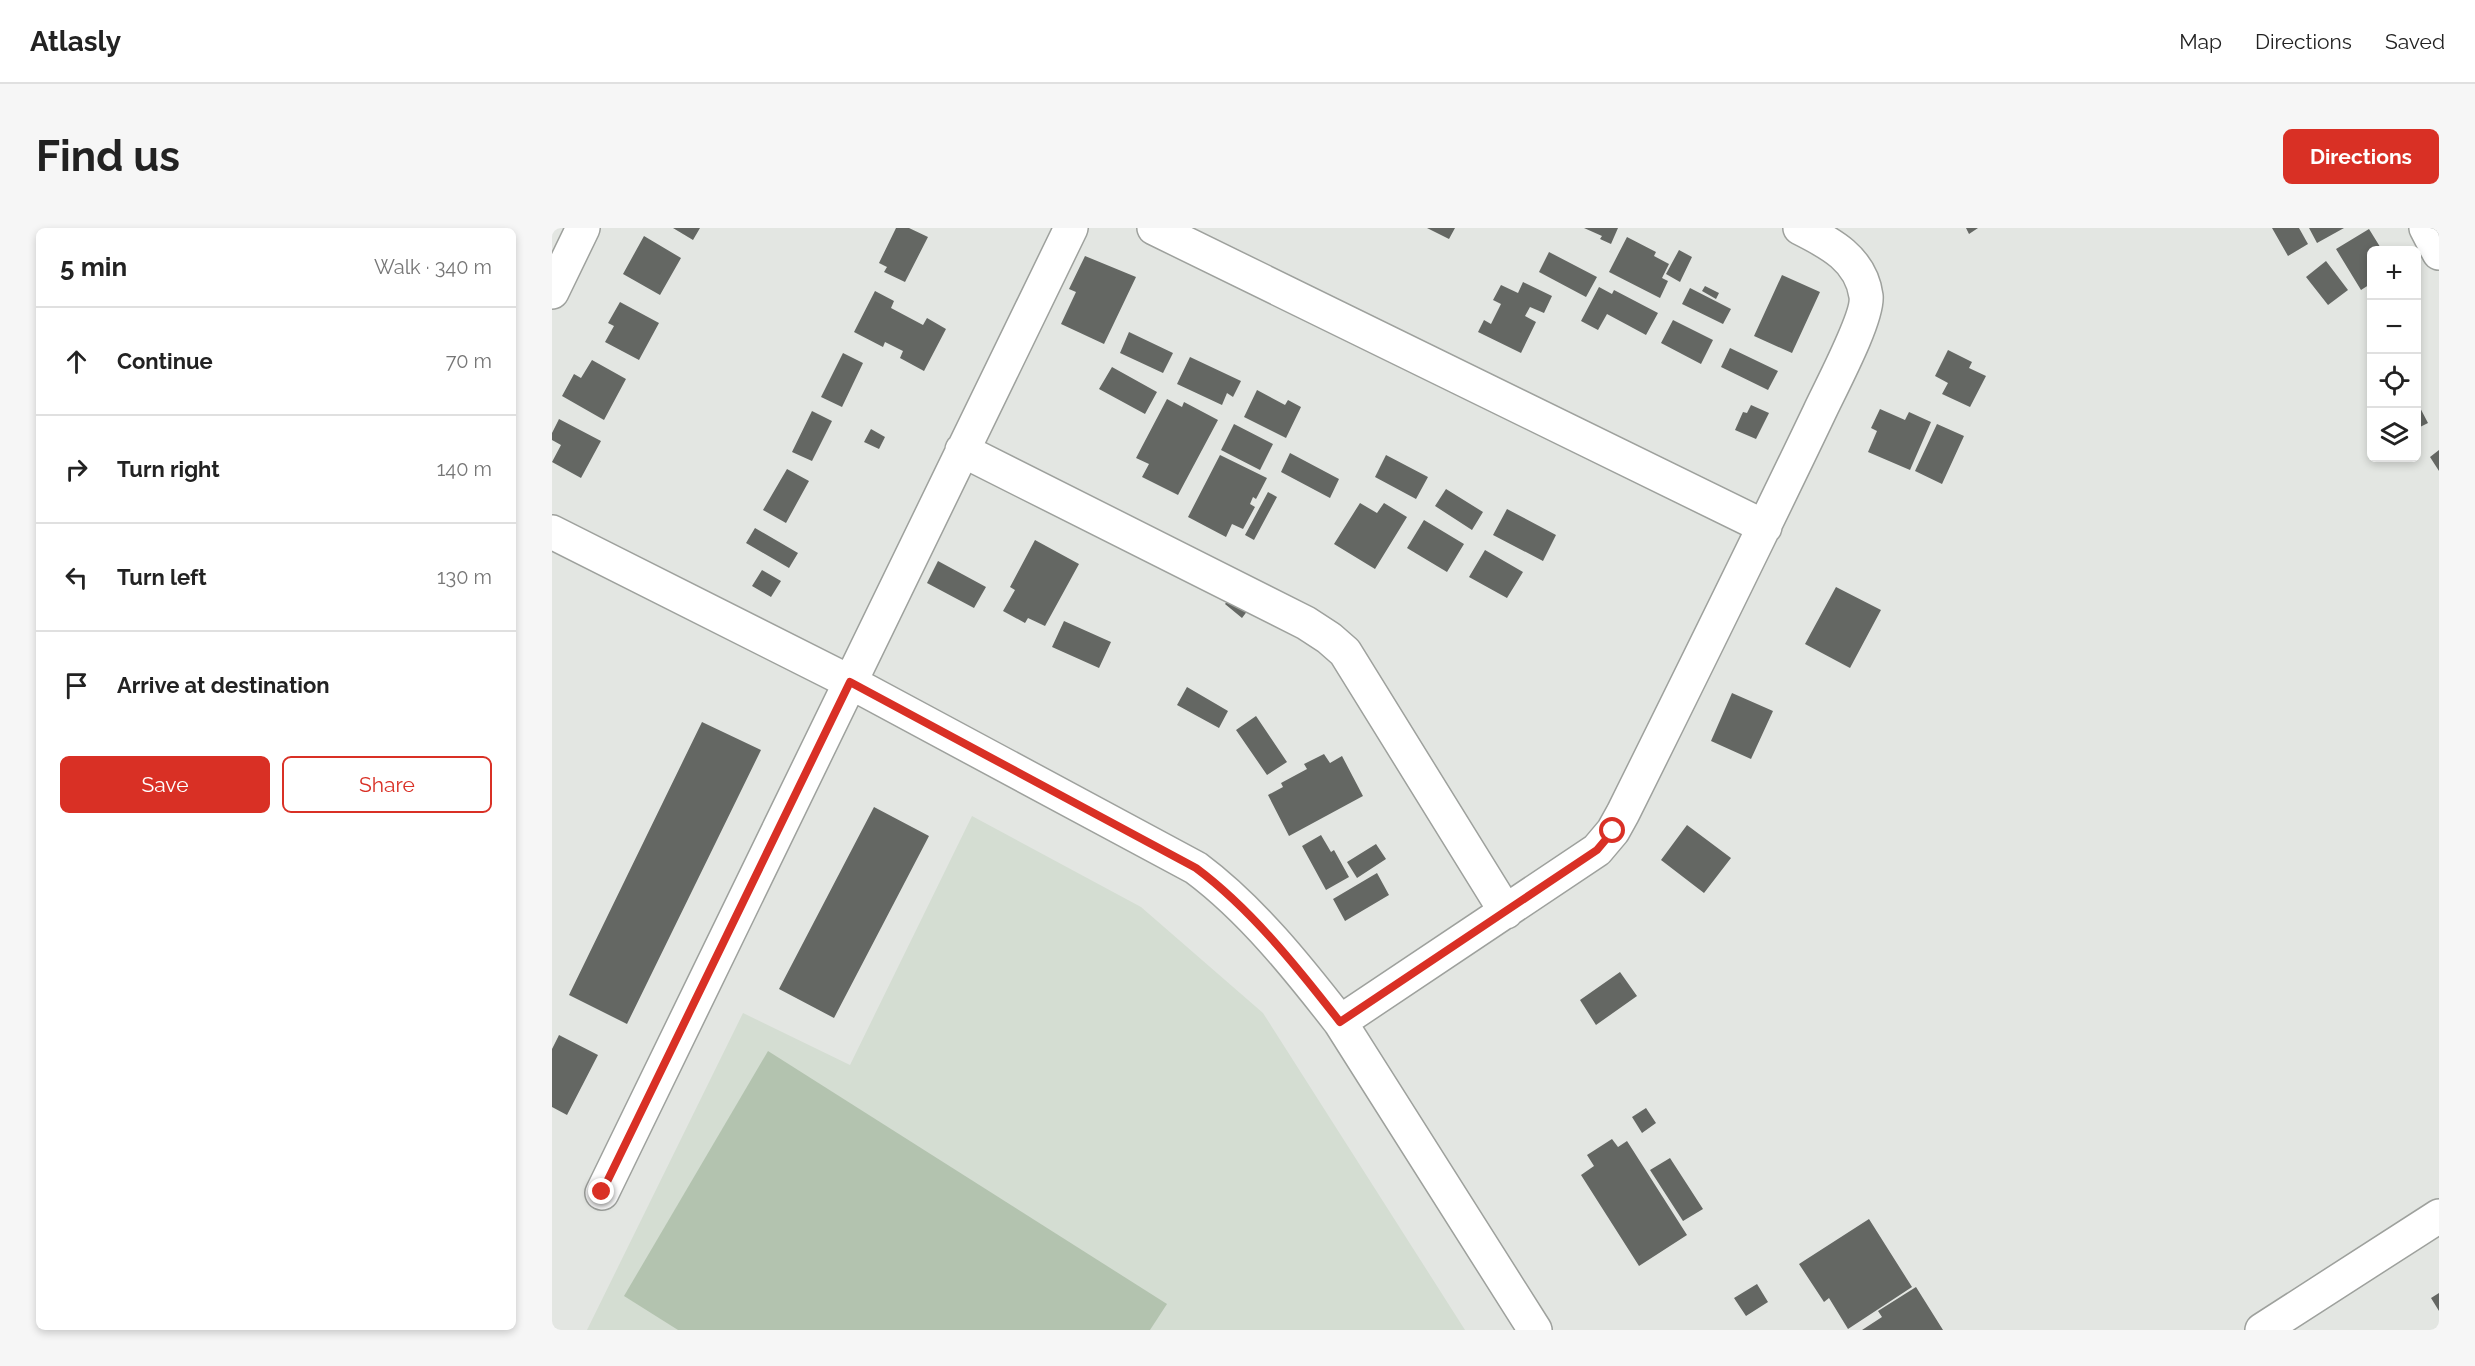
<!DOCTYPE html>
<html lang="en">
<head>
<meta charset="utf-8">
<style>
	:root { --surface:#fff; --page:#f6f6f6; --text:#222; --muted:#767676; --line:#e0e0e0; --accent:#d93025 }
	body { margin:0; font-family:Raleway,sans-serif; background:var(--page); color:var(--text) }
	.controls { position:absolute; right:18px; top:18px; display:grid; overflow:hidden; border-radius:9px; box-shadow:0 3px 9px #0003 }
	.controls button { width:54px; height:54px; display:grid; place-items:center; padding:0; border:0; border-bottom:2px solid var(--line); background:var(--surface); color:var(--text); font:30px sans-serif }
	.stop { position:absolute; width:18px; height:18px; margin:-14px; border:4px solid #d93025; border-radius:50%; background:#fff }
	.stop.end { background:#d93025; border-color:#fff; box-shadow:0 2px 6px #0008 }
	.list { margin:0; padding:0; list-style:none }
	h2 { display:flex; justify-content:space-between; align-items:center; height:78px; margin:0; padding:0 24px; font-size:26px }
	h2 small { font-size:20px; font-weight:400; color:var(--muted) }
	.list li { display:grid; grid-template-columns:39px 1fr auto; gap:18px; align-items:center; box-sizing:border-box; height:108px; padding:0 24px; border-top:2px solid var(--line) }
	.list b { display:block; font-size:22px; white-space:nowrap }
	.list em { font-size:20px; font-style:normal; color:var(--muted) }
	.actions { display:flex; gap:12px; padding:18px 24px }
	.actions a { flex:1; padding:14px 0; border:2px solid var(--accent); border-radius:9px; text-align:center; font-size:21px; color:var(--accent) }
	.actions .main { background:var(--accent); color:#fff }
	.icon { flex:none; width:33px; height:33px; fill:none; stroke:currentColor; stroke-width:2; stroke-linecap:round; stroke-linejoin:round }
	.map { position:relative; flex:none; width:1887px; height:1102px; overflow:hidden; border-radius:9px }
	header { display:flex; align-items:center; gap:36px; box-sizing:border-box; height:84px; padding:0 30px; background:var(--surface); border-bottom:2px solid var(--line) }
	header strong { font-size:28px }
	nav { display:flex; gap:33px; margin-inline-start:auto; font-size:21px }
	.intro { display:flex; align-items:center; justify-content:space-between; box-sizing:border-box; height:144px; padding:0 36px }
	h1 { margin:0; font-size:42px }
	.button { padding:15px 27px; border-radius:9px; background:var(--accent); color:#fff; font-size:21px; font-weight:700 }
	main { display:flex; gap:36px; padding:0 36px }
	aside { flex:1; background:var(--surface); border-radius:9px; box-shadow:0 3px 9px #0003 }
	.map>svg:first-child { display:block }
</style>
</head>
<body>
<header>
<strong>Atlasly</strong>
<nav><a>Map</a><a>Directions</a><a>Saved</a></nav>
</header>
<div class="intro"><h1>Find us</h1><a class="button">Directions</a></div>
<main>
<aside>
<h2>5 min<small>Walk · 340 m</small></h2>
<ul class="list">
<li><svg class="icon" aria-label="ahead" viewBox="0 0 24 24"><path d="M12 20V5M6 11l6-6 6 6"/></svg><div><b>Continue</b></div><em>70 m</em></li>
<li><svg class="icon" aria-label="right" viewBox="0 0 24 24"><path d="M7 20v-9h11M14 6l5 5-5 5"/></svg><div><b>Turn right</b></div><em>140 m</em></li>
<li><svg class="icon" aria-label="left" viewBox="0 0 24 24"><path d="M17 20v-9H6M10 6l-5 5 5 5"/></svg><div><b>Turn left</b></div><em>130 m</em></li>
<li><svg class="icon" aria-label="arrive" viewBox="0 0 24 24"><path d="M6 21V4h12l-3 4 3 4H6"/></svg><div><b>Arrive at destination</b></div></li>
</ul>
<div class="actions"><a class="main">Save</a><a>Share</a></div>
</aside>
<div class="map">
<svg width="1887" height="1102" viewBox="0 0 1887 1102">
	<rect width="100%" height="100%" fill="#e3e6e2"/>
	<path fill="#d4ddd2" d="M420 588 589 679 711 785 913 1102H35L191 785 298 837Z"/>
	<path fill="#b3c3af" d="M216 823 615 1076 598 1102H126L72 1068Z"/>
	<path fill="#646763" d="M121 0H148L141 12Z
		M344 0H357L376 9 353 54 332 44 335 39 327 35Z
		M875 0H903L897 11Z
		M1032 0H1066L1059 16 1048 11 1050 8Z
		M1414 0H1426L1417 6Z
		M1720 0H1747L1756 16 1736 28Z
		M1757 0H1792L1765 15Z
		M1817 1 1830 22H1820V55L1809 62 1784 21Z
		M92 8 129 30 108 67 71 46Z
		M1075 9 1104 24 1102 28 1117 36 1110 50 1116 53 1108 70 1057 44Z
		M1127 22 1140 29 1128 54 1114 46Z
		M997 24 1045 49 1034 69 987 44Z
		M533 28 584 49 552 116 509 96 524 64 517 61Z
		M1774 33 1796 62 1776 77 1754 49Z
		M1230 47 1268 64 1240 125 1202 108Z
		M971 54 1000 68 992 85 978 79 973 88 984 94 969 125 926 104 932 92 939 96 949 76 941 72 949 57 966 65Z
		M1153 58 1167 65 1164 71 1150 63Z
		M1047 59 1060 66 1062 62 1106 85 1094 107 1055 86 1046 102 1029 93Z
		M1138 60 1179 81 1171 96 1130 76Z
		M323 63 342 73 339 80 371 97 375 90 394 101 372 143 348 130 351 123 333 114 331 119 302 104Z
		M68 74 107 95 87 132 53 114 62 98 56 95Z
		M1121 92 1161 112 1149 136 1109 115Z
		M577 104 621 125 611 145 568 125Z
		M1178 120 1226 143 1216 162 1169 139Z
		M1396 122 1420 134 1417 140 1434 148 1418 179 1390 166 1396 155 1383 148Z
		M291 125 311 135 290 179 269 169Z
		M638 129 689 153 681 169 675 165 670 177 625 156Z
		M40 132 74 151 52 192 10 168 22 146 29 150Z
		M560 139 605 164 593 186 547 161Z
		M705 162 733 177 736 172 749 179 734 210 692 189Z
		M615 171 630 179 632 174 666 192 626 267 590 249 597 236 584 230Z
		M1864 172 1876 195 1864 201Z
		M1199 177 1217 185 1204 211 1183 202 1191 184 1195 185Z
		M1328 181 1353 192 1357 184 1379 194 1358 242 1316 224 1325 203 1319 200Z
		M260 183 280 193 260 233 240 224Z
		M7 191 49 213 29 250 0 234 9 217 0 212V205Z
		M682 196 721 216 708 242 669 222Z
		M1385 196 1412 208 1390 256 1363 243Z
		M319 201 333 209 327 221 312 214Z
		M1887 222V243L1878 229Z
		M738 225 787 251 778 270 729 244Z
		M668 227 715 250 704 271 701 269 698 276 703 279 691 301 680 296 674 309 636 289Z
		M834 227 876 249 864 271 823 249Z
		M235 241 257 253 234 295 211 282Z
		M894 261 931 284 920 302 883 278Z
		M716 264 725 269 702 312 693 307Z
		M808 275 825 285 832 275 855 289 823 341 782 316Z
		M955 281 1004 307 991 333 941 307Z
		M872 292 912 316 895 344 855 320Z
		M203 300 246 325 237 340 194 315Z
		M483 312 527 336 493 398 476 390 473 395 451 383 463 362 458 359Z
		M933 322 971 344 955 370 917 349Z
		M386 333 434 359 422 380 375 355Z
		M210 342 229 353 219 369 200 358Z
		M1284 359 1329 382 1298 440 1253 416Z
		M682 365 699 378 690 390 673 376Z
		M512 393 559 414 547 440 500 419Z
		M635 459 676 483 667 500 625 477Z
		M1180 465 1221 483 1199 531 1159 513Z
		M704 488 735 534 715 547 684 502Z
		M150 494 209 522 75 796 17 767Z
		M772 526 778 535 790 528 811 568 737 608 716 567 731 559 729 555 755 541 752 536Z
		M322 579 377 608 282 790 227 761Z
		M1135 597 1179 630 1152 665 1109 632Z
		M769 607 779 624 782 622 797 649 774 662 750 618Z
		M824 616 834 631 805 650 795 634Z
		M825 645 837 667 793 693 781 671Z
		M1068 744 1085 768 1044 797 1028 772Z
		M7 807 46 827 15 887 0 879V821Z
		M1094 880 1104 895 1090 905 1080 889Z
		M1060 911 1066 919 1075 913 1135 1007 1087 1038 1029 947 1042 938 1035 927Z
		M1118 930 1151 981 1131 993 1098 942Z
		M1317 991 1360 1059 1296 1101 1277 1070 1272 1074 1247 1036Z
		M1205 1056 1216 1074 1194 1088 1182 1070Z
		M1364 1059 1391 1102H1310L1330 1089 1326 1083Z
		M1887 1065V1083L1879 1070Z"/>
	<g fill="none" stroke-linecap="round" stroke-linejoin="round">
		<g stroke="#9ea19d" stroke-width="36">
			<path id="minor" d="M602 0 1213 299
				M1874 0 1887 25
				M0 64 31 0
				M410 222 754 395 777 410 793 424 954 684
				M0 304 298 454 644 640C699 681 746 740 788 794L983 1102
				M788 794 1045 622 1061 603 1071 585C1137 452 1203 319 1267 185 1277 163 1317 89 1314 68 1309 31 1278 15 1248 0
				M50 965 519 0
				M1710 1102 1887 988"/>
		</g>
		<use href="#minor" stroke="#fff" stroke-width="33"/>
	</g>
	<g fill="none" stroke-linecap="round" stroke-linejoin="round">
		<path stroke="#d93025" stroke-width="8" d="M50 964 298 454 644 640C699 681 746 740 788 794L1045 622 1061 603"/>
	</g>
</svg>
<div class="controls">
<button>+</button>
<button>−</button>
<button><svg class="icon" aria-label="locate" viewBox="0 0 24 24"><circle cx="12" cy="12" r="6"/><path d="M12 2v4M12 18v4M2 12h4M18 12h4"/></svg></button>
<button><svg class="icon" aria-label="layers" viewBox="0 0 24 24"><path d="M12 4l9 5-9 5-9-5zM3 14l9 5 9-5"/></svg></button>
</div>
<div class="stop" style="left:1061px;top:603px"></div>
<div class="stop end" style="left:50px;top:964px"></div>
</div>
</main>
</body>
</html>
